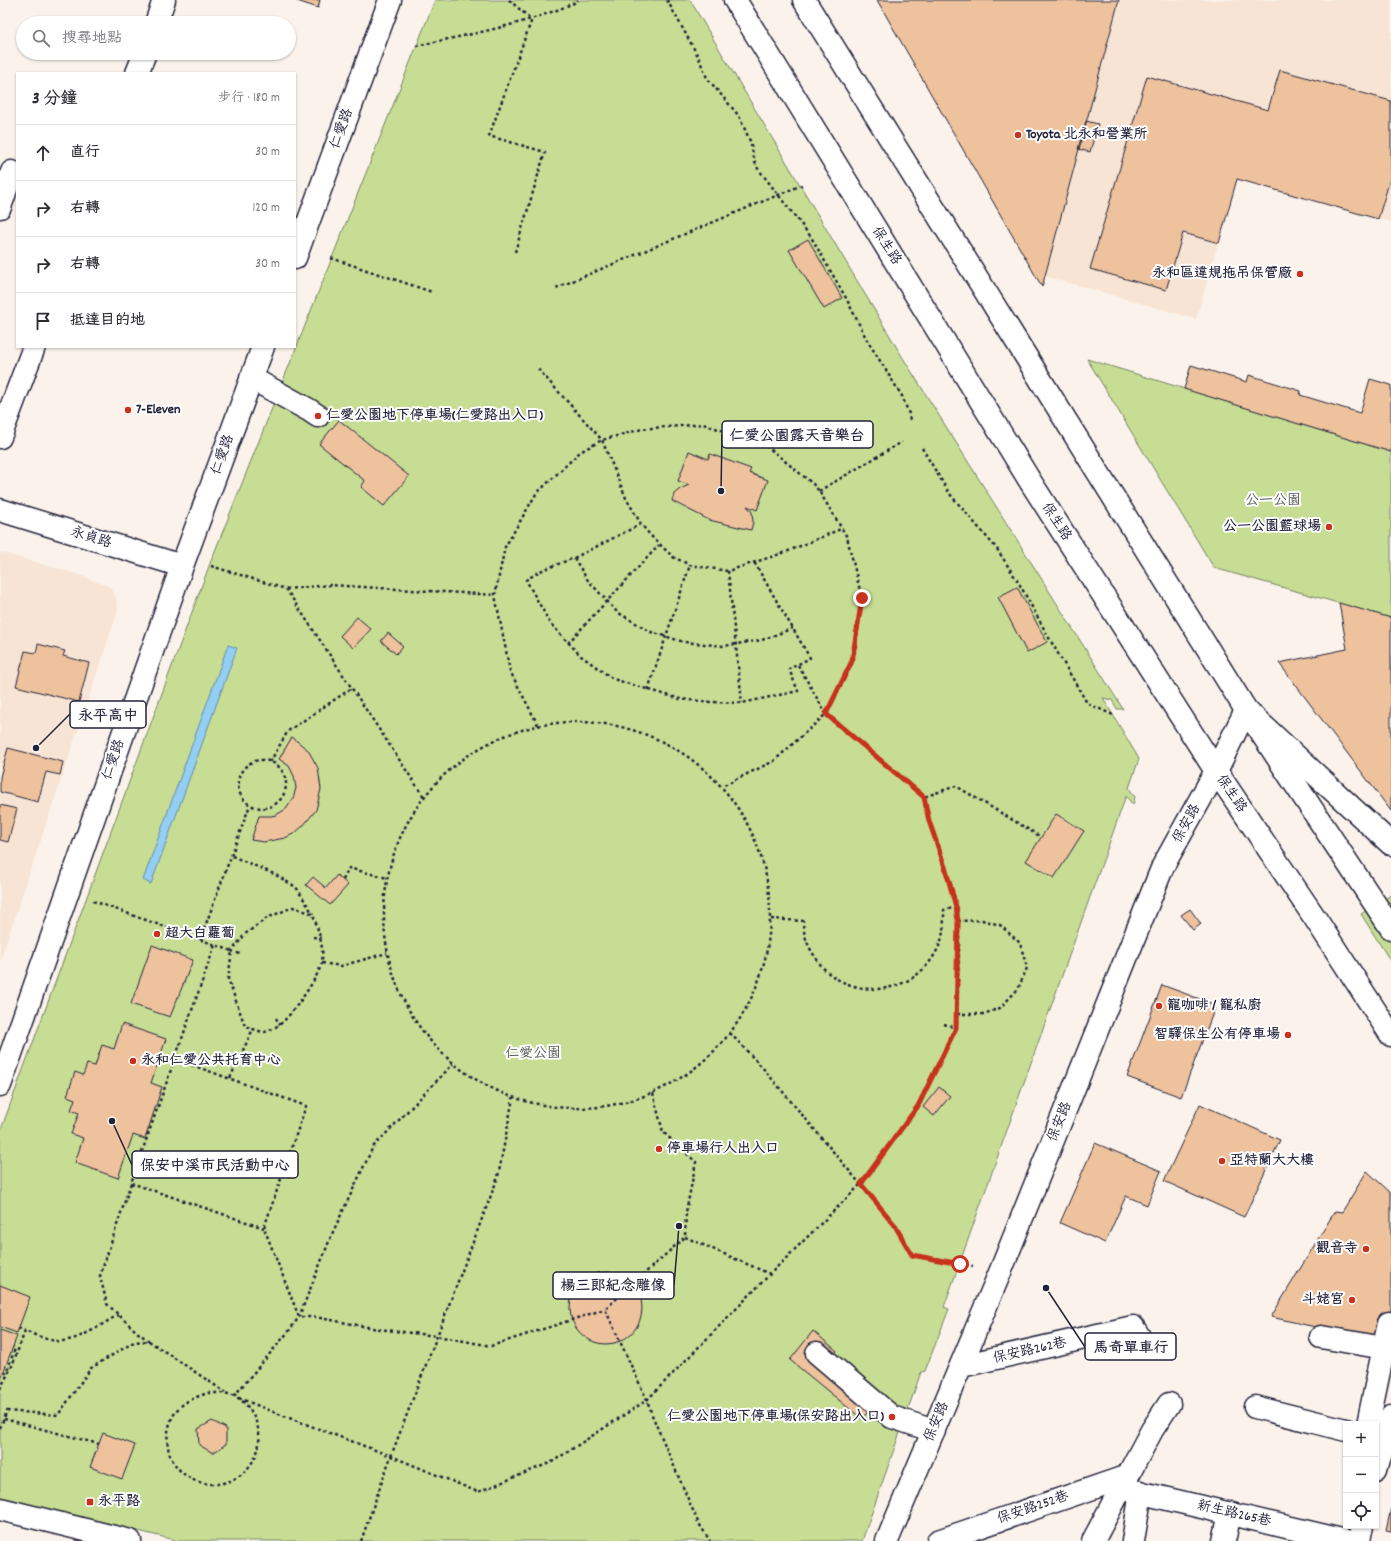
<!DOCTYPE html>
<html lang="zh-TW">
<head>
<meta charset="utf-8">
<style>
	:root { --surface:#fff; --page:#f2f2f3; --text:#2b2b33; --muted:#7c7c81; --line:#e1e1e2 }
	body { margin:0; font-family:Dekko,"LXGW WenKai TC",sans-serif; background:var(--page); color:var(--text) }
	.controls { position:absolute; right:12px; bottom:12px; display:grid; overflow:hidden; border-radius:0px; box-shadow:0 1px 3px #0004 }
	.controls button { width:36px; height:36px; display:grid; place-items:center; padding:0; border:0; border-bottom:1px solid var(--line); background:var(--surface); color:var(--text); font:20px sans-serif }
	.stop { position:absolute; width:12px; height:12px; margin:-9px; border:3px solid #c8321e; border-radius:50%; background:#fff }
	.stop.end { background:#c8321e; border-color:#fff; box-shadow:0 1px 4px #0008 }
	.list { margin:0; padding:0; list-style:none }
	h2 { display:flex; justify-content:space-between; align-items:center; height:52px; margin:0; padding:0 16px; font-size:17px }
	h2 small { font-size:13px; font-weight:400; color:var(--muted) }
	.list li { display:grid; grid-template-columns:26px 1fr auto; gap:12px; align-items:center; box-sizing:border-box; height:56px; padding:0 16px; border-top:1px solid var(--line) }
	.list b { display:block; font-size:15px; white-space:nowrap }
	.list em { font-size:13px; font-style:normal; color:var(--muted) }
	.icon { flex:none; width:22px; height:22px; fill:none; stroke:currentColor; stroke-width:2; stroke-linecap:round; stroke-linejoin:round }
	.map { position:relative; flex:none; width:1391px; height:1541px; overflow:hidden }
	.search { position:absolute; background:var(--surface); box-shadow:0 1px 3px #0004; left:16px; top:16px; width:280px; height:44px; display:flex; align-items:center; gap:10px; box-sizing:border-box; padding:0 14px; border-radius:22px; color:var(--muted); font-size:15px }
	.panel { position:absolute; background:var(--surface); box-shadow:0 1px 3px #0004; left:16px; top:72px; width:280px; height:276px; border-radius:0px }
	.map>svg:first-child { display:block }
</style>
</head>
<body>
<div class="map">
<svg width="1391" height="1541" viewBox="0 0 1391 1541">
	<rect width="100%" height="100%" fill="#fbf3eb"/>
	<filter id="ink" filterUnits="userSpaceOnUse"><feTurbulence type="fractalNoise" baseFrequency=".025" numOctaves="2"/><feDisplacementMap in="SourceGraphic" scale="8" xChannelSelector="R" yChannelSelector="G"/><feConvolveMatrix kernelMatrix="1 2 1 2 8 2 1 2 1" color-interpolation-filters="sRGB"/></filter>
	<g filter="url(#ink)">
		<path fill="#f7e4d4" d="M1117 0H1391V222L1237 179 1196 319 1045 276Z
			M0 552 77 574 110 587 117 599 118 611 0 961Z"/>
		<path fill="#c7dd93" stroke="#748067" d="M435 0H690L903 358 1123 709H1117L1112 700 1103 698 1139 759 1129 788 1135 797 1133 805 1126 796 944 1307 949 1309 925 1371 921 1372 862 1541H179L0 1497V1132L209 566Z
			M1087 359 1391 452V618L1214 568Z
			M1391 895V962L1361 914Z"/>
		<path fill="#93cef3" stroke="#6689a9" d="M228 645 237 648 151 884 143 880Z"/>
		<path fill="#edc29d" stroke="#22223b" d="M294 0H320L318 8Z
			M877 0H1119L1042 287Z
			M1280 70 1391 101V176L1378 219 1237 179 1219 243 1183 233 1166 290 1090 269 1147 76 1268 110Z
			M1086 121 1098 124 1090 152 1078 149Z
			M808 239 842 298 824 309 789 250Z
			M1191 365 1247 382 1249 375 1301 391 1300 395 1360 413 1370 379 1391 385V452L1184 389Z
			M339 420 409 476 384 506 361 487 365 481 319 444Z
			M689 451 708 459 710 454 751 469 749 473 768 480 757 510 747 506 752 512 753 522 751 530 709 520 672 501 674 494 680 489 689 485 678 481Z
			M1017 587 1047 642 1027 653 998 597Z
			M1339 603 1391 618V811L1279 663 1347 649Z
			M357 617 371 629 353 648 340 636Z
			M388 633 403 646 396 654 381 641Z
			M38 644 65 651 63 656 89 663 79 702 16 686 25 651 36 653Z
			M292 737 308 750 318 768 321 789 316 810 303 826 295 833 285 838 264 842 251 840 259 816H271L276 815 286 809 293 799 296 788 294 776 289 766 279 759Z
			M8 748 63 762 60 775 46 772 38 802 0 792V777Z
			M0 805 17 809 8 842 0 840Z
			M1056 814 1084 831 1054 878 1026 861Z
			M337 875 348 885 330 905 306 885 313 877 326 888Z
			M1190 909 1201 924 1193 930 1181 915Z
			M152 945 193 960 170 1017 131 1004Z
			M1162 985 1216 1005 1181 1097 1127 1077Z
			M122 1024 166 1039 151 1083 162 1087 145 1139 133 1135 118 1178 75 1163 83 1138 71 1134 79 1113 71 1110 75 1099 67 1096 75 1072 83 1075 87 1064 95 1066 102 1045 114 1049Z
			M939 1087 950 1096 934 1116 923 1107Z
			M1200 1104 1280 1140 1244 1217 1164 1181Z
			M1095 1143 1161 1171 1147 1205 1126 1196 1105 1243 1060 1223Z
			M1367 1171 1391 1193V1348L1324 1329 1271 1317 1335 1211 1342 1212Z
			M570 1308a36 36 0 1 1 72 0a36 36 0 1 1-72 0Z
			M0 1285 30 1297 17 1333 0 1327Z
			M0 1330 17 1336 0 1381Z
			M813 1331 837 1351 834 1355 882 1394 862 1419 790 1360Z
			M212 1421 226 1428V1444L213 1453 199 1445 198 1429Z
			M103 1433 135 1445 122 1479 90 1467Z
			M1391 1508V1532L1386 1531Z"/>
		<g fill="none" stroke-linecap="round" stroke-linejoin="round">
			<g stroke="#22223b" stroke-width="25">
				<path id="minor" d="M735 0 1030 481 1216 771 1315 918 1391 1035
					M804 0 1246 710 1391 844
					M156 23 164 0
					M137 73 145 53
					M0 207 12 172 17 174
					M295 258 390 0
					M251 378 309 410 318 416
					M0 437 34 347
					M0 510 182 566
					M0 1085 182 566 263 347
					M1321 1337 1384 1348
					M817 1353 892 1417 934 1431
					M961 1366 1133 1327 1140 1338
					M1255 1407 1346 1430
					M1368 1424 1389 1323
					M1376 1470 1391 1417
					M1121 1488 1346 1541
					M0 1509 130 1541
					M887 1541 1001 1270 1163 866 1216 771 1246 710
					M938 1541 1128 1476
					M1093 1541 1152 1430 1169 1404
					M1133 1541 1141 1492
					M1224 1541 1230 1513
					M1359 1541 1362 1526"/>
			</g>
			<g stroke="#22223b" stroke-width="25">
				<path id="highway" d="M1246 710 1391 928"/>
			</g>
			<path stroke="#22223b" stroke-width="2.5" stroke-dasharray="3 3" stroke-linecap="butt" d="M509 0 531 19
				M667 0 698 56 707 78 739 116 750 141 756 166 811 237 846 298 867 340 902 396 909 414 910 420
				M416 46C470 34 526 25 576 2L578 0
				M515 252 545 152 489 136 532 19
				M331 258 432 292
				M556 288 802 185
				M538 369 602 440 626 498 641 524 650 535 673 557 690 565 728 571 786 552 843 528
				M922 448 949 493 997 549 1020 585 1049 638 1087 703 1113 715
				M819 491 902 442
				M641 524 574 558 540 571 526 580 550 623 581 656 613 679 680 699 710 702 742 703 798 691 789 669 810 658 754 562
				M574 558 587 579 617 612 651 632 684 642 724 646 762 640 793 628
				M211 566 286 589 424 797
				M728 571 742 703
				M286 589 330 585 495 595
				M568 643 659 545
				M798 665 826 714 924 797 956 786 1041 837
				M648 690 690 565
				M384 915a193 193 0 1 1 386 0a193 193 0 1 1-386 0Z
				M538 725 510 671 495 595 505 547 536 494 580 452 602 440 642 429 703 424 764 444 813 484 819 491 847 537 862 599 853 661 826 714 774 761 722 786
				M238 784a24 24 0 1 1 48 0a24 24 0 1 1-48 0Z
				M270 762 288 731 352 688
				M232 856 274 874 296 887 313 914
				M343 880 349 868 387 878
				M93 901 232 951 228 979 245 1026C251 1028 259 1032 265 1032 269 1031 276 1027 279 1025 290 1018 320 975 322 962 324 946 318 930 313 914L293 907 267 918 245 934 232 951 240 954
				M771 919 803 921C803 934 808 947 816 958 825 973 837 981 854 986 889 996 924 980 939 946 944 935 944 921 944 910L957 907
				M313 937 321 938
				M200 940 250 805
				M322 963 341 966 387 953
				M957 1014H984L1000 1008 1018 989 1027 968 1020 943 1000 925 982 920 958 921
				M276 1018 280 1025
				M944 1024 956 1028
				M730 1033 762 1067 894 1224 912 1255 973 1266
				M175 1059 306 1106 264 1228 299 1317H315L378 1329 437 1336 491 1346 605 1309
				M230 1078 253 1029
				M653 1093 663 1132 696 1162 686 1212 685 1237 605 1309 647 1400 652 1415 698 1522 710 1541
				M131 1183 264 1228
				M685 1237 770 1274
				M18 1328 25 1331
				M149 1341 225 1392
				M4 1372 6 1373 15 1349 13 1347
				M0 1389 12 1366 25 1331C35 1335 45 1339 55 1341 77 1343 100 1325 118 1315
				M208 1393C219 1393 229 1392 238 1398 241 1399 244 1403 247 1406 258 1420 263 1438 256 1455 250 1469 238 1480 223 1483 189 1490 160 1461 169 1427 171 1419 175 1411 181 1406 189 1399 199 1396 208 1393Z
				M234 1396 289 1331 299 1317 332 1234 373 1147 453 1064
				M239 1398 276 1413 391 1456 478 1492 552 1462 647 1400 778 1266 861 1184 918 1106 956 1028 959 944 957 907 945 867 929 821 924 797
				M4 1419 99 1444
				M0 1428 7 1411 58 1415 91 1368 134 1342 149 1341 137 1332 107 1304 100 1276 131 1183 215 945
				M361 1541 391 1456 498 1177 513 1098"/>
			<use href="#minor" stroke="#fff" stroke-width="22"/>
			<use href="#highway" stroke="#fff" stroke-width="22"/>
		</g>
	</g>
	<g fill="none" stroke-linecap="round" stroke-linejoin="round" filter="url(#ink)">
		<path stroke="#c8321e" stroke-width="5" d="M862 598 852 661 826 714 924 797 929 821 945 867 956 907 958 921 956 1028 918 1106 861 1184 894 1224 912 1255 960 1264"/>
	</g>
	<g fill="#c8321e" stroke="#fff" stroke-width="1.5">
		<circle cx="1018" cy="135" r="4"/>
		<circle cx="1300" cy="274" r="4"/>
		<circle cx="128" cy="410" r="4"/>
		<circle cx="318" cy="416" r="4"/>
		<circle cx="1329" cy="527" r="4"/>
		<circle cx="157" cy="934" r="4"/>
		<circle cx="1159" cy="1006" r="4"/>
		<circle cx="1288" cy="1035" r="4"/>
		<circle cx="133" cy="1061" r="4"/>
		<circle cx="659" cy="1149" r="4"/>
		<circle cx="1222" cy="1161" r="4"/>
		<circle cx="1366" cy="1249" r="4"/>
		<circle cx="1352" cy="1300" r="4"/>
		<circle cx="892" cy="1417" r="4"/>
		<rect x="86" y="1498" width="8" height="8" rx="2"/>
	</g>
	<g text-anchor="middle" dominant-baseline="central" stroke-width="4" stroke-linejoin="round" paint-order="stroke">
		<g font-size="14" fill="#22223b" stroke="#fff">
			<text transform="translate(342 129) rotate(-70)">仁愛路</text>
			<text transform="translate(886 246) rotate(58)">保生路</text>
			<text transform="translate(223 455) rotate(-70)">仁愛路</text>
			<text transform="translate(1056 522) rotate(57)">保生路</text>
			<text transform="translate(91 538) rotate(17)">永貞路</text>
			<text transform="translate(114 760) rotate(-71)">仁愛路</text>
			<text transform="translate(1231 794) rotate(56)">保生路</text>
			<text transform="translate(1187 824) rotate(-61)">保安路</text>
			<text transform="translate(1060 1122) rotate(-68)">保安路</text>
			<text transform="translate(1030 1351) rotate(-13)">保安路262巷</text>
			<text transform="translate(937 1422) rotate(-67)">保安路</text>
			<text transform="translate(1033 1508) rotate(-19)">保安路252巷</text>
			<text transform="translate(1234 1514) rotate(13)">新生路265巷</text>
		</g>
		<g font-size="14" font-weight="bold" fill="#22223b" stroke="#fff" text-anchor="start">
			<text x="1026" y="135">Toyota 北永和營業所</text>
			<text x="1292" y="274" text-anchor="end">永和區違規拖吊保管廠</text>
			<text x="136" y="410">7-Eleven</text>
			<text x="326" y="416">仁愛公園地下停車場(仁愛路出入口)</text>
			<text x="1321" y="527" text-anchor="end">公一公園籃球場</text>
			<text x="165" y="934">超大白蘿蔔</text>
			<text x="1167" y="1006">寵咖啡 / 寵私廚</text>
			<text x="1280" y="1035" text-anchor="end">智驛保生公有停車場</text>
			<text x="141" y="1061">永和仁愛公共托育中心</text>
			<text x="667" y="1149">停車場行人出入口</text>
			<text x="1230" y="1161">亞特蘭大大樓</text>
			<text x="1358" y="1249" text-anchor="end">觀音寺</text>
			<text x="1344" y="1300" text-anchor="end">斗姥宮</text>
			<text x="884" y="1417" text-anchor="end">仁愛公園地下停車場(保安路出入口)</text>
			<text x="98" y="1502">永平路</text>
		</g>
		<g font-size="14" fill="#545a55" stroke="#fff">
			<text x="1273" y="501">公一公園</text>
			<text x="533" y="1054">仁愛公園</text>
		</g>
	</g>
	<path fill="none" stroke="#22223b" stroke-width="1.5" d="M721 491L722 434M36 748L70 714M112 1121L132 1165M679 1226L674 1285M1046 1288L1085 1347"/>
	<g fill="#22223b" stroke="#fff" stroke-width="1.5">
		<circle cx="721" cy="491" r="4"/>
		<circle cx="36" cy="748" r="4"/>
		<circle cx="112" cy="1121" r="4"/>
		<circle cx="679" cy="1226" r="4"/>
		<circle cx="1046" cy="1288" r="4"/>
	</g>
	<g fill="#fff" stroke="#22223b" stroke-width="1.5">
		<rect x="722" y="421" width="151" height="27" rx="4"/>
		<rect x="70" y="701" width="76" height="27" rx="4"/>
		<rect x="132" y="1151" width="166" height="27" rx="4"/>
		<rect x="553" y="1272" width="121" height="27" rx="4"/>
		<rect x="1085" y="1333" width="91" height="27" rx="4"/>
	</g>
	<g font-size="15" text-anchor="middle" font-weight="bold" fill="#22223b">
		<text x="797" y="440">仁愛公園露天音樂台</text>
		<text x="108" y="720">永平高中</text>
		<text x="215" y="1170">保安中溪市民活動中心</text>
		<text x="613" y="1290">楊三郎紀念雕像</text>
		<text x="1131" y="1352">馬奇單車行</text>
	</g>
</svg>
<div class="controls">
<button>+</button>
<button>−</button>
<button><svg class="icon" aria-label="locate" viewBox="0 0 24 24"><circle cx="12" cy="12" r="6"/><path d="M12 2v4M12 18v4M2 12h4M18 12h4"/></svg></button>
</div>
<div class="stop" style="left:960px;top:1264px"></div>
<div class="stop end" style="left:862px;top:598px"></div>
<div class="search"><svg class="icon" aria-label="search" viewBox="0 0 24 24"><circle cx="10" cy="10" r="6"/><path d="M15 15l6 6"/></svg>搜尋地點</div>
<section class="panel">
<h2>3 分鐘<small>步行 · 180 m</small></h2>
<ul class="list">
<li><svg class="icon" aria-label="ahead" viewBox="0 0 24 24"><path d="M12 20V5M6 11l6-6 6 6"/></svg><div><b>直行</b></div><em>30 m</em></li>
<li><svg class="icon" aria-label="right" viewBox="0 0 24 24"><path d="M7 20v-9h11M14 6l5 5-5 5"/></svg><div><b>右轉</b></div><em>120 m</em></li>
<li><svg class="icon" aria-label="right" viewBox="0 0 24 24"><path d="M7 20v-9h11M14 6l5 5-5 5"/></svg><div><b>右轉</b></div><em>30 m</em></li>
<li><svg class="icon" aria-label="arrive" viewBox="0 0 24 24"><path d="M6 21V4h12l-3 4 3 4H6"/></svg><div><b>抵達目的地</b></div></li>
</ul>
</section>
</div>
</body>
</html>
